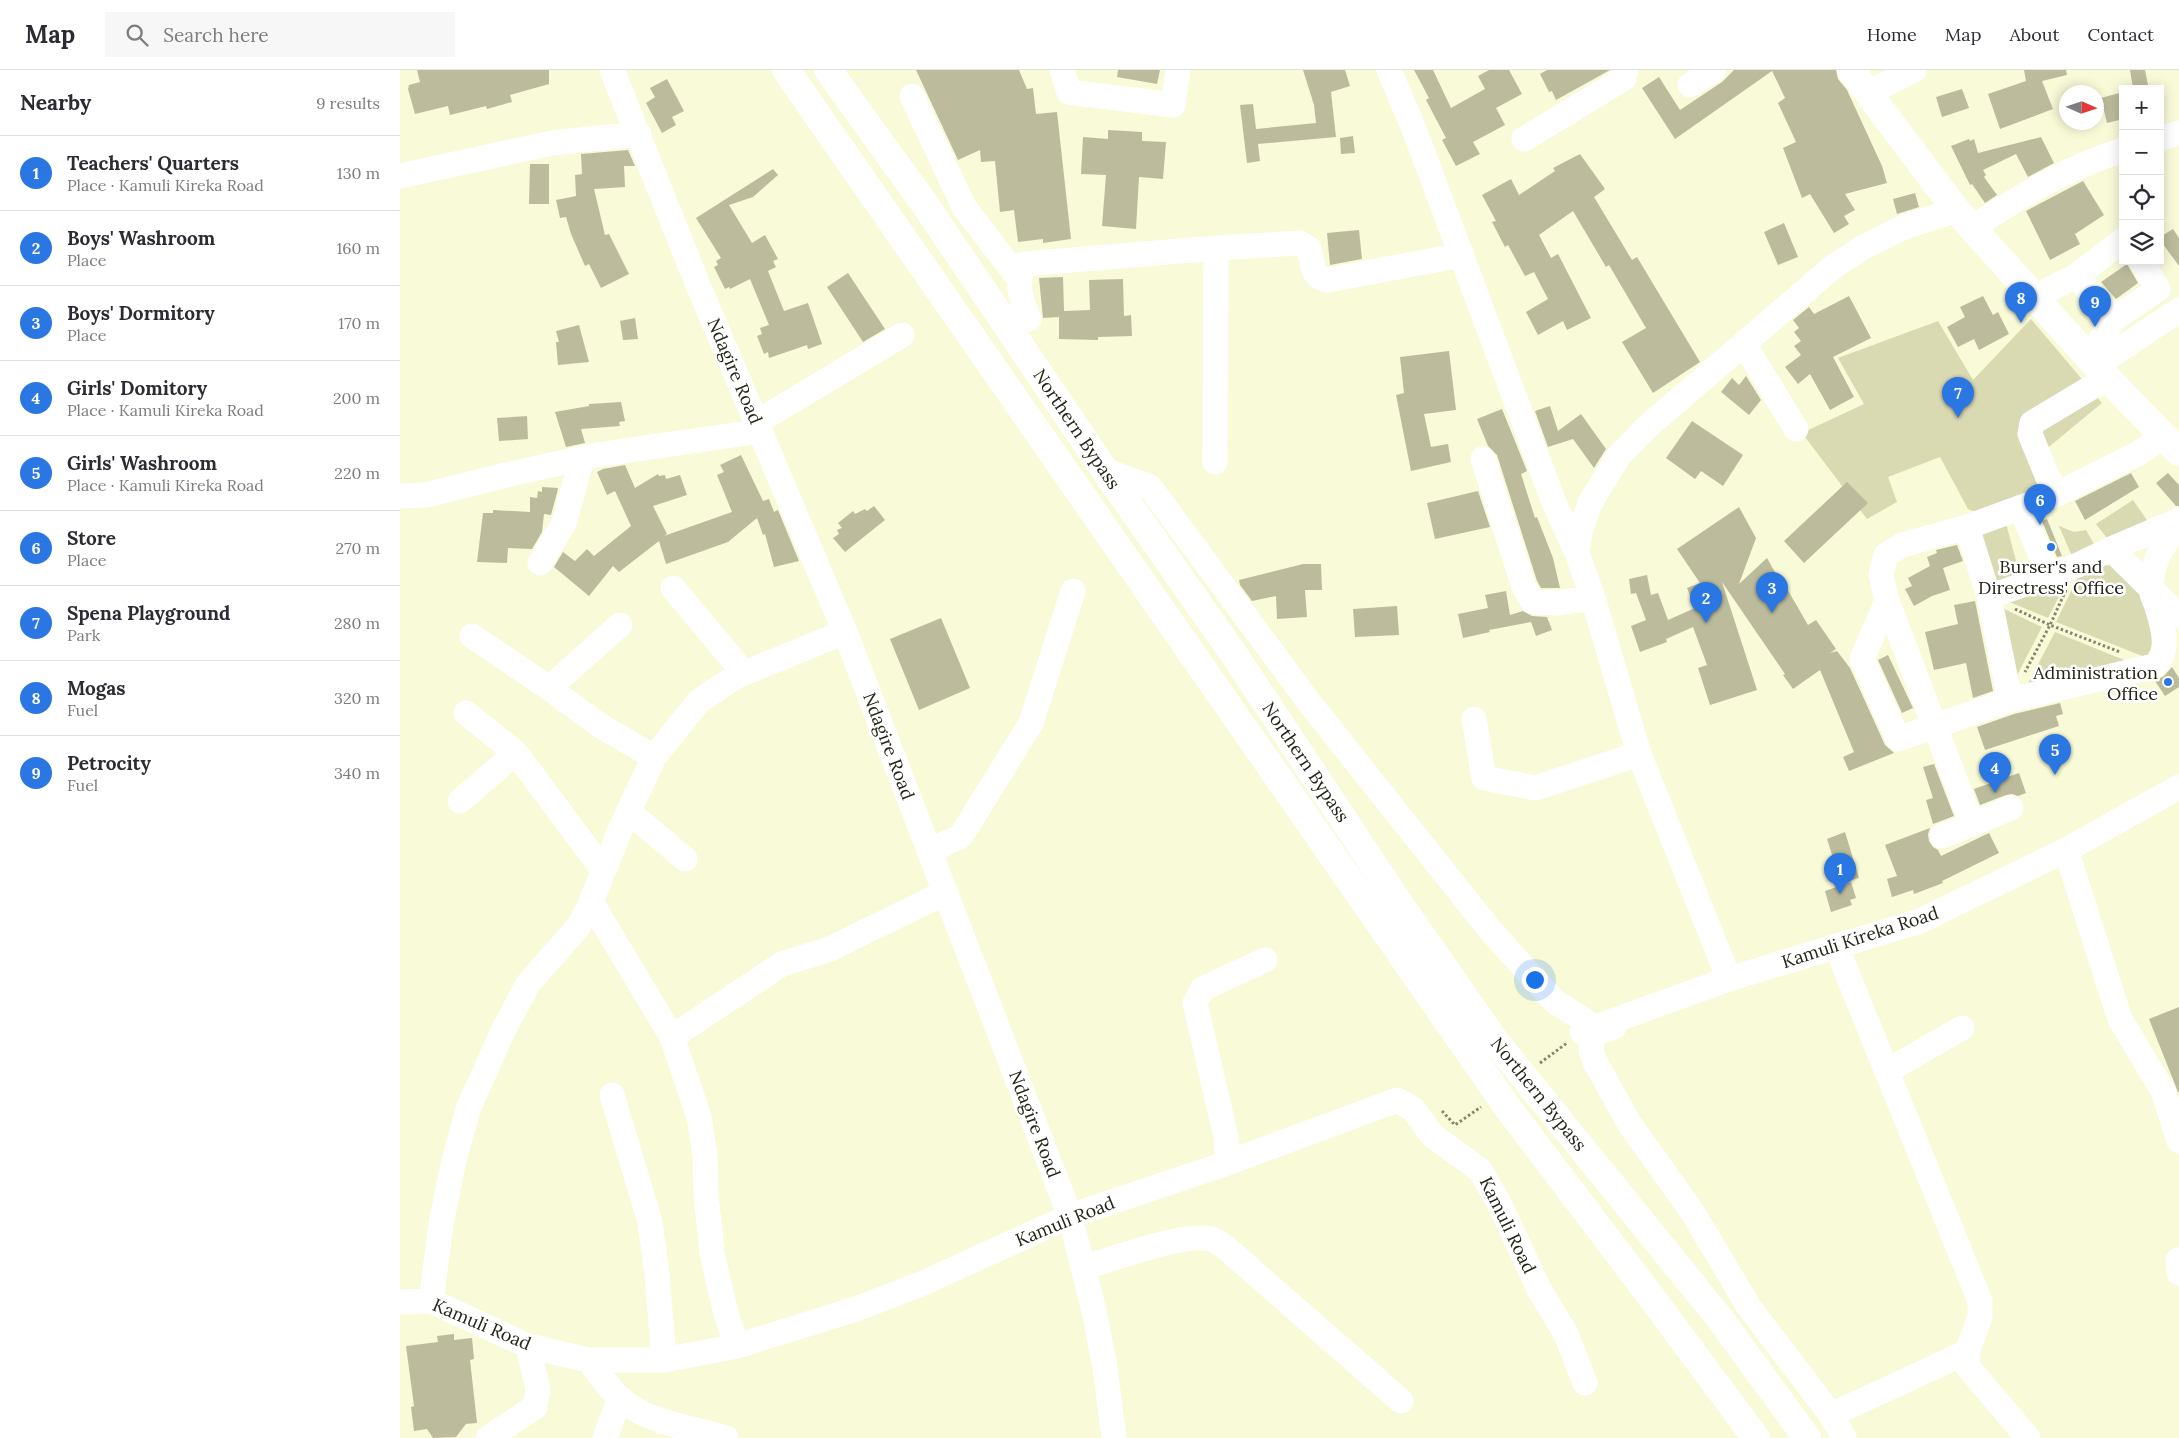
<!DOCTYPE html>
<html lang="en">
<head>
<meta charset="utf-8">
<style>
	:root { --surface:#fff; --page:#f7f7f7; --text:#2b2b33; --muted:#7c7c81; --line:#e1e1e2; --accent:#2a77e3 }
	body { margin:0; font-family:Lora,serif; background:var(--page); color:var(--text) }
	.controls { position:absolute; right:15px; top:15px; display:grid; overflow:hidden; border-radius:0px; box-shadow:0 2px 12px #0003 }
	.controls button { width:45px; height:45px; display:grid; place-items:center; padding:0; border:0; border-bottom:1px solid var(--line); background:var(--surface); color:var(--text); font:25px sans-serif }
	.compass { position:absolute; left:1659px; top:15px; width:45px; height:45px; border-radius:50%; background:var(--surface); box-shadow:0 2px 12px #0003; rotate:93deg }
	.you { position:absolute; left:1134px; top:909px; width:18px; height:18px; margin:-12px; border:4px solid #fff; border-radius:50%; background:#1a73e8; box-shadow:0 0 0 8px #1a73e833 }
	.badge { display:grid; place-items:center; width:32px; height:32px; border-radius:50%; background:var(--accent); color:#fff; font-size:16px; font-weight:700 }
	.pin { position:absolute; translate:-50% -41px; filter:drop-shadow(0 1px 2px #0008) }
	.pin::after { content:''; position:absolute; top:26px; width:18px; height:15px; background:inherit; clip-path:polygon(0 0,100% 0,50% 100%) }
	.list { margin:0; padding:0; list-style:none }
	h2 { display:flex; justify-content:space-between; align-items:center; height:65px; margin:0; padding:0 20px; font-size:21px }
	h2 small { font-size:16px; font-weight:400; color:var(--muted) }
	.list li { display:grid; grid-template-columns:32px 1fr auto; gap:15px; align-items:center; box-sizing:border-box; height:75px; padding:0 20px; border-top:1px solid var(--line) }
	.list b { display:block; font-size:19px; white-space:nowrap }
	.list p { margin:0; font-size:16px; white-space:nowrap; color:var(--muted) }
	.list em { font-size:16px; font-style:normal; color:var(--muted) }
	.icon { flex:none; width:28px; height:28px; fill:none; stroke:currentColor; stroke-width:2; stroke-linecap:round; stroke-linejoin:round }
	.map { position:relative; flex:none; width:1779px; height:1368px; overflow:hidden }
	header { display:flex; align-items:center; gap:30px; box-sizing:border-box; height:70px; padding:0 25px; background:var(--surface); border-bottom:1px solid var(--line) }
	header strong { font-size:24px }
	nav { display:flex; gap:28px; margin-inline-start:auto; font-size:18px }
	.search { width:350px; height:45px; background:var(--page); display:flex; align-items:center; gap:12px; box-sizing:border-box; padding:0 18px; border-radius:0px; color:var(--muted); font-size:19px }
	main { display:flex }
	aside { flex:1; background:var(--surface) }
	.map>svg:first-child { display:block }
</style>
</head>
<body>
<header>
<strong>Map</strong>
<div class="search"><svg class="icon" aria-label="search" viewBox="0 0 24 24"><circle cx="10" cy="10" r="6"/><path d="M15 15l6 6"/></svg>Search here</div>
<nav><a>Home</a><a>Map</a><a>About</a><a>Contact</a></nav>
</header>
<main>
<aside>
<h2>Nearby<small>9 results</small></h2>
<ul class="list">
<li><span class="badge">1</span><div><b>Teachers' Quarters</b><p>Place · Kamuli Kireka Road</p></div><em>130 m</em></li>
<li><span class="badge">2</span><div><b>Boys' Washroom</b><p>Place</p></div><em>160 m</em></li>
<li><span class="badge">3</span><div><b>Boys' Dormitory</b><p>Place</p></div><em>170 m</em></li>
<li><span class="badge">4</span><div><b>Girls' Domitory</b><p>Place · Kamuli Kireka Road</p></div><em>200 m</em></li>
<li><span class="badge">5</span><div><b>Girls' Washroom</b><p>Place · Kamuli Kireka Road</p></div><em>220 m</em></li>
<li><span class="badge">6</span><div><b>Store</b><p>Place</p></div><em>270 m</em></li>
<li><span class="badge">7</span><div><b>Spena Playground</b><p>Park</p></div><em>280 m</em></li>
<li><span class="badge">8</span><div><b>Mogas</b><p>Fuel</p></div><em>320 m</em></li>
<li><span class="badge">9</span><div><b>Petrocity</b><p>Fuel</p></div><em>340 m</em></li>
</ul>
</aside>
<div class="map">
<svg width="1779" height="1368" viewBox="0 0 1779 1368">
	<rect width="100%" height="100%" fill="#f9fad8"/>
	<path fill="#d9d9b2" d="M1631 249 1702 333 1633 390 1651 421 1583 445 1568 439 1540 387 1488 407 1497 432 1467 449 1402 363 1464 334 1438 288 1538 251 1573 310Z
		M1733 430 1749 453 1710 472 1696 454Z
		M1605 450 1621 509 1592 517 1576 458Z
		M1659 456 1674 462 1686 460 1697 479 1672 486Z
		M1711 488 1747 526 1759 571 1750 589 1656 552 1681 501Z
		M1670 505 1648 548 1600 528Z
		M1596 535 1642 557 1611 617Z
		M1655 562 1734 594 1623 623Z"/>
	<path fill="#bcbc9d" d="M17 0H149V14L110 25 112 32 87 39 86 36 50 45 48 36 15 44 8 19 9 15 20 12Z
		M516 0H619L627 19 633 18 636 44 657 42 671 169 643 173V169L618 172 614 140 600 142 595 91 581 92 580 80 558 90Z
		M718 0H760L757 14 717 7Z
		M903 0H945L950 16 931 22 936 67 858 74 860 91 847 93 840 35 853 34 856 59 916 53 914 35Z
		M1014 0H1033L1051 38 1085 19 1078 6 1089 0H1109L1122 24 1096 38 1105 55 1073 72 1080 84 1056 96 1042 70 1046 68 1026 30 1029 28Z
		M1147 0H1210L1156 30 1152 21 1149 22 1140 4Z
		M1334 0H1436L1438 9 1447 20 1482 96 1487 113 1445 124 1455 140 1444 146 1449 154 1434 163 1410 124 1402 128 1383 78 1396 72 1378 33 1385 28 1372 1 1275 69 1242 18 1259 7 1280 40 1322 12Z
		M1624 0H1666L1667 5 1642 11 1653 39 1600 59 1588 24 1626 11Z
		M1730 0H1745L1748 15 1733 18Z
		M267 9 284 41 272 47 276 55 262 63 246 33 255 27 250 18Z
		M1562 19 1569 38 1542 47 1536 27Z
		M1723 22V49L1707 53 1701 28Z
		M708 60 742 62V71L766 72 763 109 739 107 736 159 702 156 706 105 681 104 683 67 708 69Z
		M953 66 955 83 941 84 940 68Z
		M1641 67 1654 93 1628 107 1616 84 1583 100 1586 105 1584 107 1597 125 1585 133 1572 114 1570 115 1551 76 1569 69 1570 71 1574 69 1578 83Z
		M228 80 235 96H224L225 117 194 119 205 165 209 164 229 204 201 218 189 194 185 196 171 164 166 147 160 148 156 130 176 126 175 105 182 104 181 84Z
		M1180 84 1205 119 1194 127 1232 190 1237 187 1300 292 1253 323 1222 272 1246 258 1209 195 1206 197 1173 141 1139 165 1151 188 1158 184 1191 248 1167 260 1163 251 1138 265 1126 242 1148 229 1134 202 1125 206 1108 175 1105 177 1092 152 1096 151 1082 125 1111 109 1119 125 1155 101 1153 98Z
		M130 94H149V134H129Z
		M373 99 378 105 353 127 329 135 352 173 365 165 378 189 373 191 376 197 368 201 384 241 408 233 422 274 408 279 407 275 369 288 368 282 364 284 357 266 362 264 360 258 369 255 350 209 330 219 329 217 325 219 314 197 318 195 316 191 321 188 296 148Z
		M1683 111 1704 145 1675 164 1680 174 1650 190 1626 141Z
		M1515 123 1519 137 1497 144 1493 129Z
		M1384 153 1398 187 1378 195 1364 162Z
		M1773 159 1779 168V196L1760 170V167Z
		M959 160 962 189 930 195 927 163Z
		M1727 194 1738 213 1716 229 1701 212Z
		M448 203 485 259 463 272 427 217Z
		M663 207 664 241 690 240 689 210 723 209 724 246 731 245 732 266 698 267V270L659 269V247L643 248 639 208Z
		M1449 226 1471 268 1433 287 1454 327 1430 340 1410 304 1398 314 1385 297 1401 285 1394 276 1401 271 1394 262 1399 258 1393 250 1409 237 1414 244Z
		M1583 226 1593 245 1598 242 1609 264 1579 280 1574 269 1558 277 1547 257 1565 247 1560 237Z
		M235 248 238 269 223 270 220 251Z
		M179 255 189 292 158 295 156 272H159L156 261Z
		M1049 281 1056 340 1024 344 1031 377 1048 374 1051 392 1011 401 996 325 1004 323 1000 287Z
		M1346 306 1361 330 1349 345 1321 322 1332 308 1339 315Z
		M221 332 225 351 219 352 220 356 181 359 185 373 166 377 155 342 189 336V334Z
		M1150 336 1158 361 1181 344 1206 379 1194 398 1173 369 1148 377 1135 341Z
		M1102 339 1127 401 1121 404 1135 448 1137 447 1153 488 1160 518H1141L1137 511 1097 385 1088 376 1077 349Z
		M127 346 128 369 99 371 97 348Z
		M1292 351 1343 385 1323 416 1301 401 1295 409 1266 388Z
		M341 385 363 431 369 429 374 442 378 440 399 491 374 497 365 464 363 465 357 448 328 472 266 494 259 471 219 502 213 496 189 526 154 497 163 482 175 491 187 479 194 486 231 456 215 421 207 425 197 402 203 399 225 395 235 418 258 404 259 406 265 405 266 409 280 405 287 425 253 436 267 464 264 466 332 442 317 405 324 402 320 395Z
		M1731 403 1739 417 1685 450 1675 431Z
		M1768 403 1779 415V436H1776L1756 413Z
		M1447 412 1468 433 1404 493 1384 471Z
		M142 417 158 418 157 423 151 445 144 444 142 462 132 479 108 478 107 493 77 492 83 443H93V440L130 442V427L137 428 138 421 142 422Z
		M1078 421 1090 457 1035 469 1027 433Z
		M474 436 485 450 445 482 433 468 439 464 437 460 442 458 438 453 453 441 455 444 465 439 467 441Z
		M1339 437 1356 468 1339 514 1367 488 1384 518 1386 517 1408 555 1416 550 1436 579 1430 583 1437 581 1450 598 1485 675 1494 683 1449 701 1443 687 1454 682 1420 600 1393 619 1383 605 1385 604 1322 512 1357 620 1310 635 1298 598 1307 595 1293 557 1266 569 1267 572 1240 582 1231 556 1246 550 1236 523 1231 524 1229 509 1247 505 1251 525 1258 523 1268 550 1295 538 1287 518 1300 513 1277 479Z
		M1647 449 1662 486 1657 487 1642 451Z
		M1557 475 1563 491 1543 498 1550 520 1532 526 1514 536 1505 519 1512 516 1508 508 1530 496 1527 487 1537 483 1536 480Z
		M903 494H921L922 520H905L907 547 877 549 876 526 852 531 840 515 839 510Z
		M1106 521 1110 545 1123 541 1132 546 1147 547 1152 560 1136 566 1131 552 1089 560 1090 562 1063 568 1058 544 1088 538 1085 525Z
		M1575 531 1593 621 1573 628 1566 593 1534 600 1525 562 1558 554 1554 535Z
		M997 536 999 565 955 567 953 539Z
		M541 548 570 618 519 640 490 569Z
		M1488 585 1513 638 1502 643 1478 590Z
		M1772 597 1779 608V617L1765 626 1755 611 1764 606Z
		M1660 633 1663 644 1656 646 1659 656 1585 680 1577 657 1614 644Z
		M1534 694 1554 746 1533 754 1526 730 1533 728 1523 697Z
		M1619 703 1626 723 1618 726 1612 724 1606 725 1580 735 1574 719Z
		M1530 758 1528 764 1529 771 1533 777 1538 780 1541 786 1589 763 1599 783 1542 811 1543 813 1514 824 1513 820 1492 827 1487 809 1497 806 1485 775Z
		M1445 762 1459 808 1441 813 1427 769Z
		M1451 812 1456 828 1450 830 1452 835 1431 842 1425 821Z
		M1779 937V1022H1778L1749 949Z
		M54 1264V1270L72 1268 74 1289 70 1290 77 1353 66 1354 56 1367 33 1368 27 1359 14 1361 11 1337 14 1336 6 1276 38 1272 37 1266Z"/>
	<g fill="none" stroke-linecap="round" stroke-linejoin="round">
		<path stroke="#85856f" stroke-width="3" stroke-dasharray="2.5 2.5" stroke-linecap="butt" d="M1666 520 1650 555 1720 582
			M1615 539 1650 555 1625 602
			M1140 993 1167 973
			M1042 1041 1055 1055 1081 1037"/>
		<path stroke="#fff" stroke-width="25" d="M212 0 296 210 445 562 670 1146 694 1241 705 1297 714 1368
			M662 0 669 22 773 35 778 0
			M989 0 1014 59 1153 430 1177 483 1193 528 1239 684 1329 909
			M1290 15 1314 0
			M1468 23 1514 0
			M512 26 564 137 619 209
			M1760 68 1779 63
			M1124 69 1218 12 1224 8 1226 0
			M0 106 152 73 239 64
			M1572 158C1619 127 1668 97 1723 80
			M1676 206 1723 170
			M1634 227 1676 206 1714 249 1689 287
			M629 249C620 228 616 215 624 194L816 178
			M1714 249 1758 219 1741 191
			M1344 274 1396 359
			M1697 295 1779 240
			M357 352 502 265
			M1763 367 1737 384 1655 425 1567 457 1502 475 1486 485 1481 505 1487 531 1462 589 1498 669 1610 630 1754 596C1772 581 1762 554 1756 534 1754 529 1750 522 1751 516 1753 487 1763 477 1779 454
			M1083 389 1124 517 1133 532 1156 533 1193 528
			M815 392 816 178 900 173 909 179C914 193 910 208 928 210L1062 185
			M704 400 750 417 908 631 1090 860 1154 931 1184 950 1188 959
			M1655 425 1630 364 1632 353 1707 308
			M0 426 26 425 110 404 196 385 361 361
			M1621 438 1649 505
			M1567 457 1589 527
			M1711 479 1779 450
			M1177 483 1180 462 1190 433 1218 387 1247 357 1433 197 1462 178 1504 157 1556 140
			M140 493 164 453 182 388
			M273 518 344 603
			M1487 531 1572 754 1542 766
			M72 566 149 618 199 655 254 687
			M149 618 220 555
			M1610 630 1589 527 1678 495 1711 479 1779 546
			M66 643 116 683 203 800
			M1074 649 1084 708 1135 718 1239 684
			M60 731 116 683
			M228 741 285 789
			M1572 754 1611 738
			M1666 780 1720 949 1763 1021 1779 1071
			M530 781 561 766 631 653 673 521
			M191 832 272 967
			M1436 876 1580 1231V1247L1567 1282 1568 1297 1628 1368
			M1214 957 1198 962 1193 967 1191 980 1195 992 1229 1053 1293 1143 1349 1237 1431 1345
			M1182 962 1329 909 1520 851 1666 780 1779 717
			M1487 1001 1562 958
			M212 1025 250 1152 257 1204 264 1290
			M828 1092 826 1067 795 933 802 919 865 890
			M1778 1190 1779 1203
			M683 1198C713 1189 784 1162 812 1169 816 1171 821 1174 825 1177L1001 1331
			M31 1231 41 1154 53 1095 68 1039 104 959 128 914 178 857 188 839 221 758 254 687 299 631 337 606 445 562
			M0 1232 31 1231 128 1276 188 1290H264L337 1276 456 1239 521 1214 670 1146 819 1096 997 1030 1013 1039 1033 1066 1080 1100 1099 1133 1139 1219 1166 1264 1185 1313
			M337 1276 325 1240 312 1183 306 1123 305 1086 299 1047 272 967 382 894 430 879 546 822
			M188 1290C201 1306 213 1325 230 1336 256 1354 297 1359 326 1368
			M88 1368 135 1337 138 1320 128 1276
			M205 1368 220 1328
			M1444 1368 1431 1345 1567 1282"/>
		<path stroke="#fff" stroke-width="28" d="M1451 0 1556 140 1707 308 1779 382"/>
		<path stroke="#fff" stroke-width="28" d="M386 0 1108 1038 1246 1220 1356 1368
			M428 0 524 133 701 395 835 586 999 833 1095 971 1321 1250 1407 1368"/>
	</g>
	<g fill="#2a77e3" stroke="#fff" stroke-width="2">
		<circle cx="1651" cy="477" r="5"/>
		<circle cx="1768" cy="612" r="5"/>
	</g>
	<g text-anchor="middle" dominant-baseline="central" stroke-width="5" stroke-linejoin="round" paint-order="stroke">
		<g font-size="18" fill="#242418" stroke="#fff">
			<text transform="translate(335 301) rotate(67)">Ndagire Road</text>
			<text transform="translate(677 359) rotate(56)">Northern Bypass</text>
			<text transform="translate(489 676) rotate(69)">Ndagire Road</text>
			<text transform="translate(906 692) rotate(56)">Northern Bypass</text>
			<text transform="translate(1460 867) rotate(-18)">Kamuli Kireka Road</text>
			<text transform="translate(1139 1024) rotate(51)">Northern Bypass</text>
			<text transform="translate(635 1054) rotate(69)">Ndagire Road</text>
			<text transform="translate(665 1151) rotate(-22)">Kamuli Road</text>
			<text transform="translate(1108 1155) rotate(64)">Kamuli Road</text>
			<text transform="translate(82 1254) rotate(23)">Kamuli Road</text>
		</g>
		<g font-size="18" fill="#242418" stroke="#fff">
			<text x="1651" y="496">Burser's and<tspan x="1651" dy="21">Directress' Office</tspan></text>
			<text x="1758" y="602" text-anchor="end">Administration<tspan x="1758" dy="21">Office</tspan></text>
		</g>
	</g>
</svg>
<div class="controls">
<button>+</button>
<button>−</button>
<button><svg class="icon" aria-label="locate" viewBox="0 0 24 24"><circle cx="12" cy="12" r="6"/><path d="M12 2v4M12 18v4M2 12h4M18 12h4"/></svg></button>
<button><svg class="icon" aria-label="layers" viewBox="0 0 24 24"><path d="M12 4l9 5-9 5-9-5zM3 14l9 5 9-5"/></svg></button>
</div>
<svg class="compass" viewBox="-18 -18 36 36"><path d="M0-13l5 13h-10z" fill="#e53935"/><path d="M0 13l5-13h-10z" fill="#7c7c81"/></svg>
<div class="you"></div>
<div class="pin badge" style="left:1440px;top:824px">1</div>
<div class="pin badge" style="left:1306px;top:553px">2</div>
<div class="pin badge" style="left:1372px;top:543px">3</div>
<div class="pin badge" style="left:1595px;top:723px">4</div>
<div class="pin badge" style="left:1655px;top:705px">5</div>
<div class="pin badge" style="left:1640px;top:455px">6</div>
<div class="pin badge" style="left:1558px;top:348px">7</div>
<div class="pin badge" style="left:1621px;top:253px">8</div>
<div class="pin badge" style="left:1695px;top:257px">9</div>
</div>
</main>
</body>
</html>
